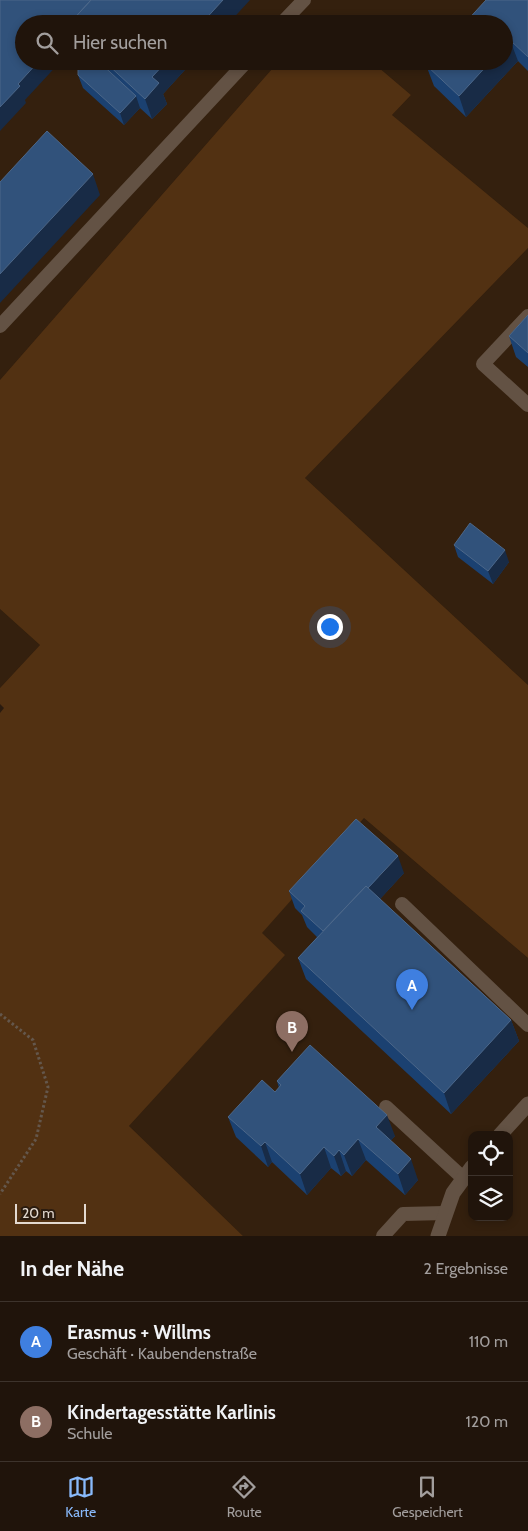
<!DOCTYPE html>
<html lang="de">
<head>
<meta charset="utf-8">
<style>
	:root { --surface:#20140b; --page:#281d14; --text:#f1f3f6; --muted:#a29e9d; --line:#3d332c; --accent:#89bafc }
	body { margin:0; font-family:Cabin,sans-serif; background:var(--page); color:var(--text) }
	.controls { position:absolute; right:15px; bottom:15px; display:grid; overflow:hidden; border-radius:10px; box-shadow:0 2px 8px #0003 }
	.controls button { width:45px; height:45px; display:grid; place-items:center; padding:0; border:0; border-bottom:1px solid var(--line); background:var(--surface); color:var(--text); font:25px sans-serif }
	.scale { position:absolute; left:15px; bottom:12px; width:71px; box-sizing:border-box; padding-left:5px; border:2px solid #e3d9d0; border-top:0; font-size:14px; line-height:18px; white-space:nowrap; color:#e3d9d0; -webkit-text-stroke:4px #2a1b0f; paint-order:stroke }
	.you { position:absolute; left:329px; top:626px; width:18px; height:18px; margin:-12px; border:4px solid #fff; border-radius:50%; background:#1a73e8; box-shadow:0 0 0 8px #1a73e833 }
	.badge { display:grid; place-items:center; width:32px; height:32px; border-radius:50%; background:var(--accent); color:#fff; font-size:16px; font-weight:700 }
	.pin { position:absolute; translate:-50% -41px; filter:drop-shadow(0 1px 2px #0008) }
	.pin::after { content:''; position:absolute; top:26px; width:18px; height:15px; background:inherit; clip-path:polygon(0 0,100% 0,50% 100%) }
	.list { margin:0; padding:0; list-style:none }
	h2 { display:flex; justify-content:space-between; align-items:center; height:65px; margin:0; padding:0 20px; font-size:21px }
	h2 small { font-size:16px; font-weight:400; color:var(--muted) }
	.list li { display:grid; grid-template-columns:32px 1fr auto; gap:15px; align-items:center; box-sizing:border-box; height:80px; padding:0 20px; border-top:1px solid var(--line) }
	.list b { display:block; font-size:19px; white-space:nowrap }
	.list p { margin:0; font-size:16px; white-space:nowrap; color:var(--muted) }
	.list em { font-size:16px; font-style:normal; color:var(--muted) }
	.icon { flex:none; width:28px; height:28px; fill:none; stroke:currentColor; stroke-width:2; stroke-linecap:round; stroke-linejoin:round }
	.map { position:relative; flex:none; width:528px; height:1236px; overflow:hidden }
	.search { position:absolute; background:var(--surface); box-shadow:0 2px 8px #0003; left:15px; right:15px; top:15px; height:55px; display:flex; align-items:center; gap:12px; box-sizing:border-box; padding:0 18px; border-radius:28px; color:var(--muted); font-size:19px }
	.sheet { height:225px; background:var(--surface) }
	nav { display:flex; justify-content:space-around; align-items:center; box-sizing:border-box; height:70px; border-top:1px solid var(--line); background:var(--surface); font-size:14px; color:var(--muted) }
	nav a { display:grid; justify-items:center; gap:2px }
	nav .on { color:var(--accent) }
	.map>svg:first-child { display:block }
</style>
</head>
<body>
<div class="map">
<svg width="528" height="1236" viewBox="0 0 528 1236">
	<rect width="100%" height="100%" fill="#2a1b0f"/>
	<path fill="#34200e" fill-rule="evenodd" d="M0 0H528V228L392 115 411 95 371 61H504V24H326L318 17 312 24H24V61H279L0 380Z
		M528 248V685L305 478Z
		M0 609 40 645 0 688Z
		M364 818 528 958V1236H243L129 1126 284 955 261 933ZM472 1135H509V1217H472Z"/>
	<path fill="#523112" d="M279 61H371L411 95 392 115 528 228V248L305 478 528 685V958L364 818 262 933 285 955 129 1126 243 1236H0V713L4 708 0 704V688L40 645 0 609V380Z"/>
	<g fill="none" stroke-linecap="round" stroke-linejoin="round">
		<path stroke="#64574c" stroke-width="3" stroke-dasharray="2.5 2.5" stroke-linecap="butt" d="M0 1014 33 1040 48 1087 36 1139 0 1194"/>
		<path stroke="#635244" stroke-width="14" d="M281 24 304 0
			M528 316 483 364 528 405
			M0 326 247 61
			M402 904 528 1025
			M386 1107 463 1178
			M383 1236 403 1214 445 1213"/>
		<path stroke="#635244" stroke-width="15" d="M500 1135 528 1104
			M438 1236 453 1193 472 1167"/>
	</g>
	<path fill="#1b4171" d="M528 0V71L518 61 466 117 434 86 426 65 504 24Z
		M73 61H193L163 94 167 104 152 119 140 108 124 125 83 88 78 75V66Z
		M528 315V367L516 357 509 336Z
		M454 545 509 562 493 584 458 557Z
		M404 873 380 899 511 1020 519 1041 451 1114 306 979 298 958 317 937 307 927 302 915 295 908 289 891Z
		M277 1081 395 1136 390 1141 418 1180 405 1195 366 1160 352 1176 346 1171 341 1176 331 1168 307 1195 272 1162 268 1167 236 1137 228 1117 275 1092 279 1088Z"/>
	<path fill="#182b46" d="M223 0H250L228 24H201Z
		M510 40 518 61 466 117 459 96 491 61H504V47Z
		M39 61H61L25 100 26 103 0 131V107L18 84Z
		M167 61H193L163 94 167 104 152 119 145 99 152 77Z
		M136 96 140 108 124 125 120 113Z
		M93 174 100 195 0 303V274Z
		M505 550 509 562 493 584 488 571Z
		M398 856 404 873 332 951 326 934Z
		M511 1020 519 1041 451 1114 444 1093Z
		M387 1115 395 1136 384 1148 376 1127Z
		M358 1139 366 1160 352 1176 344 1155Z
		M265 1142 272 1162 268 1167 261 1146Z
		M324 1147 331 1168 307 1195 300 1174Z
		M339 1150 346 1171 341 1176 334 1156Z
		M411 1159 418 1180 405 1195 398 1174Z"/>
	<path fill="#31527b" stroke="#4c6789" d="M0 0H91L69 24H24V61H39L18 84 20 86 0 107Z
		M91 0H223L201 24H69Z
		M486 0H528V57L510 40 504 47V24H464Z
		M78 61H98L136 96 120 113 78 75Z
		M104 61H167L152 77 159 83 145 99Z
		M430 61H491L459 96 426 65Z
		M47 131 93 174 0 274V182Z
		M528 315V353L509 336Z
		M470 523 505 550 488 571 454 545Z
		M356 819 398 856 368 888 366 886 323 931 301 911 305 906 289 891Z
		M366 886 511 1020 444 1093 298 958Z
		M310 1045 387 1115 376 1127 411 1159 398 1174 358 1139 344 1155 339 1150 334 1156 324 1147 300 1174 265 1142 261 1146 228 1117 262 1080 275 1092 281 1085 277 1081Z"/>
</svg>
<div class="controls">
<button><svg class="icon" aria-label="locate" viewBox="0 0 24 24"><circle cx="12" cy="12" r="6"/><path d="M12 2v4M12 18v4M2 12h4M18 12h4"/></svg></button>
<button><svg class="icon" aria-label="layers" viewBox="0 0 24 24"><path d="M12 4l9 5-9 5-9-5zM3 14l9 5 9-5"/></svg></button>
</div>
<div class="scale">20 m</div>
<div class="you"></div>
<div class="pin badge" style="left:412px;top:1010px;background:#3f7fe0">A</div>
<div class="pin badge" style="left:292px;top:1052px;background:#8d6e63">B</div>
<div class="search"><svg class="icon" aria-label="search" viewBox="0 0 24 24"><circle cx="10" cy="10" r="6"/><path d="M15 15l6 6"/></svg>Hier suchen</div>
</div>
<section class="sheet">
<h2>In der Nähe<small>2 Ergebnisse</small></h2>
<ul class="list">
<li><span class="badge" style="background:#3f7fe0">A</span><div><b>Erasmus + Willms</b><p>Geschäft · Kaubendenstraße</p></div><em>110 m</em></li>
<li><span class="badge" style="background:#8d6e63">B</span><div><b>Kindertagesstätte Karlinis</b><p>Schule</p></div><em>120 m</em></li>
</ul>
</section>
<nav>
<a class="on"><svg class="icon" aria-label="map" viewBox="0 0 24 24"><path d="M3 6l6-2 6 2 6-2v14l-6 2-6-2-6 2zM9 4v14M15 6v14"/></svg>Karte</a>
<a><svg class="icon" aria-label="directions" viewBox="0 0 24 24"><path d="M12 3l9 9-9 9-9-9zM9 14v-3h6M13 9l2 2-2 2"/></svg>Route</a>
<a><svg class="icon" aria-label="saved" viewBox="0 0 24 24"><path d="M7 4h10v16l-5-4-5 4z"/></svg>Gespeichert</a>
</nav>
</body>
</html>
